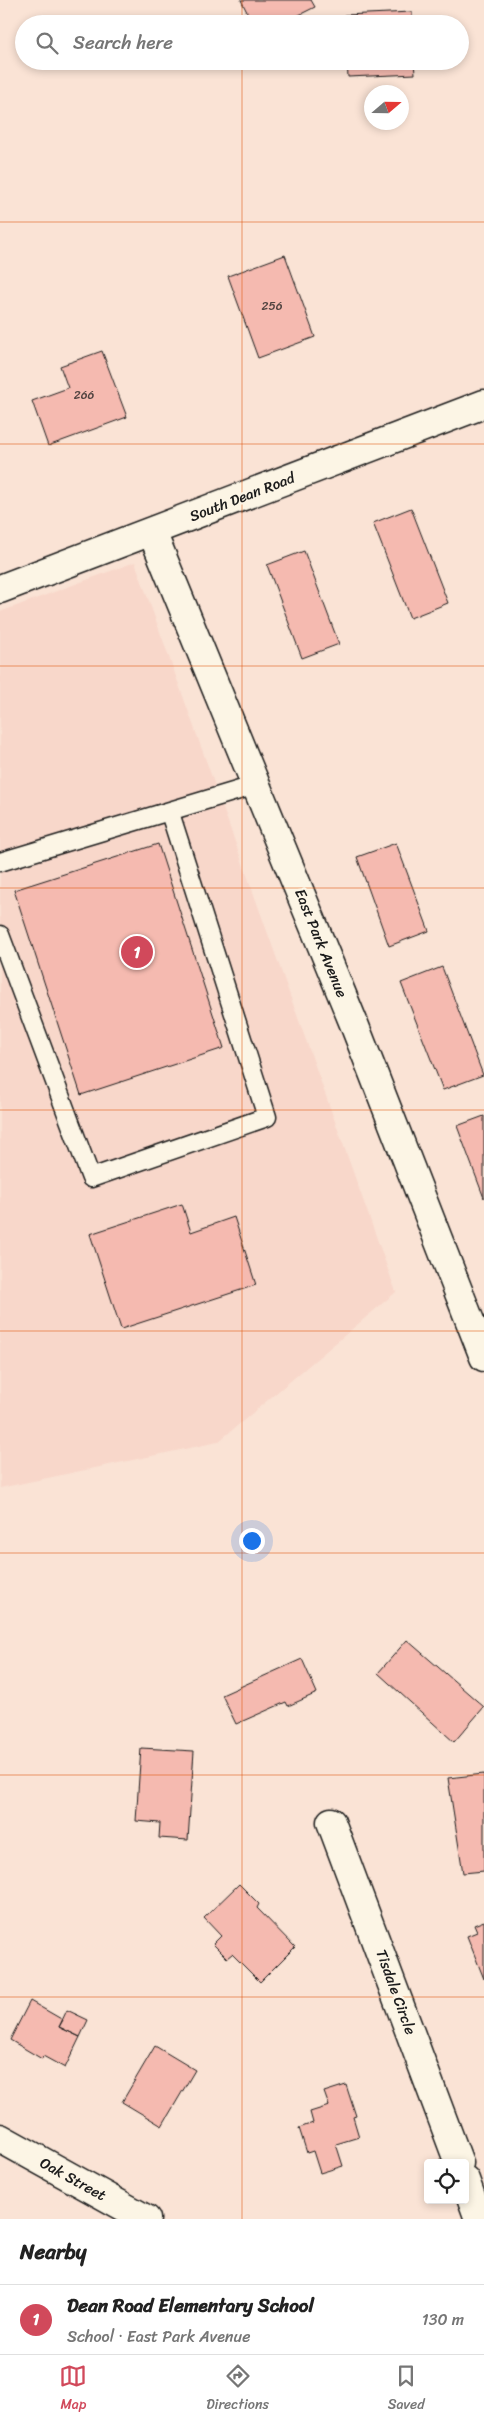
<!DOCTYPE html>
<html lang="en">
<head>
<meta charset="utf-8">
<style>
	:root { --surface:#fff; --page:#f6f6f6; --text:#222; --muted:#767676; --line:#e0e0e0; --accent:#d1495b }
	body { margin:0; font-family:Sriracha,sans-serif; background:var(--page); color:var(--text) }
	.controls { position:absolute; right:15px; bottom:15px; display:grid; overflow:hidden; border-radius:5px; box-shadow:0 2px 8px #0003 }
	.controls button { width:45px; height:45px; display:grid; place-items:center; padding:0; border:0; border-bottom:1px solid var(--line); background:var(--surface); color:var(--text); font:25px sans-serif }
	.compass { position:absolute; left:364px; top:85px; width:45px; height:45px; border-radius:50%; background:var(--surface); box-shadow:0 2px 8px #0003; rotate:70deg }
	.you { position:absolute; left:251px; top:1540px; width:18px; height:18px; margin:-12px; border:4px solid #fff; border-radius:50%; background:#1a73e8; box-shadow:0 0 0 8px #1a73e833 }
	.badge { display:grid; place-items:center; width:32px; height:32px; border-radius:50%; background:var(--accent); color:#fff; font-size:16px; font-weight:700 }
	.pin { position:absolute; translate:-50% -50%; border:2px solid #fff; box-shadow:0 1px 5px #0006 }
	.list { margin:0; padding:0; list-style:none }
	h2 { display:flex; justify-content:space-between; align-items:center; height:65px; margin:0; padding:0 20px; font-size:21px }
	h2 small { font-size:16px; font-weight:400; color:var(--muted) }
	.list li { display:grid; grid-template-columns:32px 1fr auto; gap:15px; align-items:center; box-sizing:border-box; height:70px; padding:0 20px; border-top:1px solid var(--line) }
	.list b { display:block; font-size:19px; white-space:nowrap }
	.list p { margin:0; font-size:16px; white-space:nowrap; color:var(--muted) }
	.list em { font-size:16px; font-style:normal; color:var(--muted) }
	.icon { flex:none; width:28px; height:28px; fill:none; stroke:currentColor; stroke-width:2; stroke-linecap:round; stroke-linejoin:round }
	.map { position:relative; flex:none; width:484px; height:2219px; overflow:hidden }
	.search { position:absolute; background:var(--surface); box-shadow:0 2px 8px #0003; left:15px; right:15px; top:15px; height:55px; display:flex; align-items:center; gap:12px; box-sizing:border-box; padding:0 18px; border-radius:28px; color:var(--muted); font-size:19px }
	.sheet { height:135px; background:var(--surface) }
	nav { display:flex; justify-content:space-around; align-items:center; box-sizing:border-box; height:70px; border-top:1px solid var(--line); background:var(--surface); font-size:14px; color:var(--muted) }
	nav a { display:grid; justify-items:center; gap:2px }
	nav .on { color:var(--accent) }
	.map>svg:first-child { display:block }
</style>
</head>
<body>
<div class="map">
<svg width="484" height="2219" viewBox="0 0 484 2219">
	<rect width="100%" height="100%" fill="#fae3d5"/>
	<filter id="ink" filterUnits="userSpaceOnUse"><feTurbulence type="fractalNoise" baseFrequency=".02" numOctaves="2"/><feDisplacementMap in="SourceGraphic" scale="10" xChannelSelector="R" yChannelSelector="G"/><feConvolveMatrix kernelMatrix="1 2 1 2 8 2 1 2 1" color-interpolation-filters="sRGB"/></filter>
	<g filter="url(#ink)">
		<path fill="#f8d7ca" d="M135 562 396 1292 218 1442 0 1488V612Z"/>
		<path fill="#f5bab0" stroke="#1c1c1c" d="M241 0H311L315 7 281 24H253Z
			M412 12V24H345L344 15Z
			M347 61H414L415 74 348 77Z
			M285 255 315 337 258 358 228 276Z
			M102 351 127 417 48 446 32 401 68 388 60 366Z
			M411 508 448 603 410 618 373 523Z
			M304 551 339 644 302 658 267 565Z
			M396 843 429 931 389 946 357 857Z
			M158 844 224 1048 81 1095 14 890Z
			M442 967 483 1075 443 1090 401 983Z
			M484 1116V1198L457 1126Z
			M182 1204 191 1232 234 1217 256 1285 121 1329 90 1234Z
			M407 1640 484 1707 454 1742 378 1673Z
			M302 1659 317 1693 288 1706 286 1702 236 1724 222 1695Z
			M141 1748 194 1751 188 1840 159 1838 160 1823 136 1821Z
			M484 1774V1871L463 1873 448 1778Z
			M239 1884 259 1904 257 1908 295 1947 260 1982 232 1954 227 1958 213 1944 221 1936 204 1918Z
			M484 1921V1979L467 1936 477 1932 474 1925Z
			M30 2001 63 2020 59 2027 80 2037 65 2068 43 2056 42 2059 10 2040Z
			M67 2010 88 2020 80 2037 59 2027Z
			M155 2046 195 2070 162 2126 122 2102Z
			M346 2085 356 2116 353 2117 359 2137 336 2144 343 2166 320 2173 313 2151 307 2153 299 2128 313 2123 310 2112 329 2106 324 2092Z"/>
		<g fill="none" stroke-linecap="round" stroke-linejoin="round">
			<g stroke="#1c1c1c" stroke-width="21">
				<path id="lane" d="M0 862 256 785
					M0 935 91 1178 267 1117 170 813"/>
			</g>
			<g stroke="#1c1c1c" stroke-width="31">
				<path id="street" d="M152 532 354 1024 484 1357
					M331 1822 459 2163
					M0 2138 146 2219
					M465 2180 479 2219"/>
			</g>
			<g stroke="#1c1c1c" stroke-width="31">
				<path id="secondary" d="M0 589 484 404"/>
			</g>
			<use href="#lane" stroke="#fcf5e5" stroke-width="18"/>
			<use href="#street" stroke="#fcf5e5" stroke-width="28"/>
			<use href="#secondary" stroke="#fcf5e5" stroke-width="28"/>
		</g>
	</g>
	<path fill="none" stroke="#de560d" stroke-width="1" stroke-opacity="0.55" d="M242 0V24M242 61V2219M0 222H484M0 444H484M0 666H484M0 888H484M0 1110H484M0 1331H484M0 1553H484M0 1775H484M0 1997H484"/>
	<g text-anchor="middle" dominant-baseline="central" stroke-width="4.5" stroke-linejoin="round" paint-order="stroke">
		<g font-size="12" fill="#524441">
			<text x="272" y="306">256</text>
			<text x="84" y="395">266</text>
		</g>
		<g font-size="15" fill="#1c1c1c" stroke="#fcf5e5">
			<text transform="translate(242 497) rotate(-21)">South Dean Road</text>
			<text transform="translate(321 943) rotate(68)">East Park Avenue</text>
			<text transform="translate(396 1992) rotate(70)">Tisdale Circle</text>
			<text transform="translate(73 2179) rotate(29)">Oak Street</text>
		</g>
	</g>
</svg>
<div class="controls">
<button><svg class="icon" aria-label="locate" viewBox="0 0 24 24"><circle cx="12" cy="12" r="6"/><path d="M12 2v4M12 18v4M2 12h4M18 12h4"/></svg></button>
</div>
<svg class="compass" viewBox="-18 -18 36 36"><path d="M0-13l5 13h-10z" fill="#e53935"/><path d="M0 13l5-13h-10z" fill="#767676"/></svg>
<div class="you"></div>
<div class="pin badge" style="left:137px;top:952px">1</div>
<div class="search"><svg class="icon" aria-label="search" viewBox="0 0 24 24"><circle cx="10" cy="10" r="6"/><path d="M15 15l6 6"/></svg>Search here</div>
</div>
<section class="sheet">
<h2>Nearby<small></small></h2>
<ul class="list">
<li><span class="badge">1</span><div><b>Dean Road Elementary School</b><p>School · East Park Avenue</p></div><em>130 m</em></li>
</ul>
</section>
<nav>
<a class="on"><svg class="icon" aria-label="map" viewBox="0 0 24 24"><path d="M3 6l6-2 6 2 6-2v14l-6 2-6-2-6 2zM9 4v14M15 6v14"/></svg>Map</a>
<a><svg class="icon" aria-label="directions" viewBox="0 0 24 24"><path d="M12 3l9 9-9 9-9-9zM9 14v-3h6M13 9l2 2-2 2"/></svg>Directions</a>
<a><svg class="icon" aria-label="saved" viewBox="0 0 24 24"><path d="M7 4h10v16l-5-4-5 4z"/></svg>Saved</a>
</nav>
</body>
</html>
